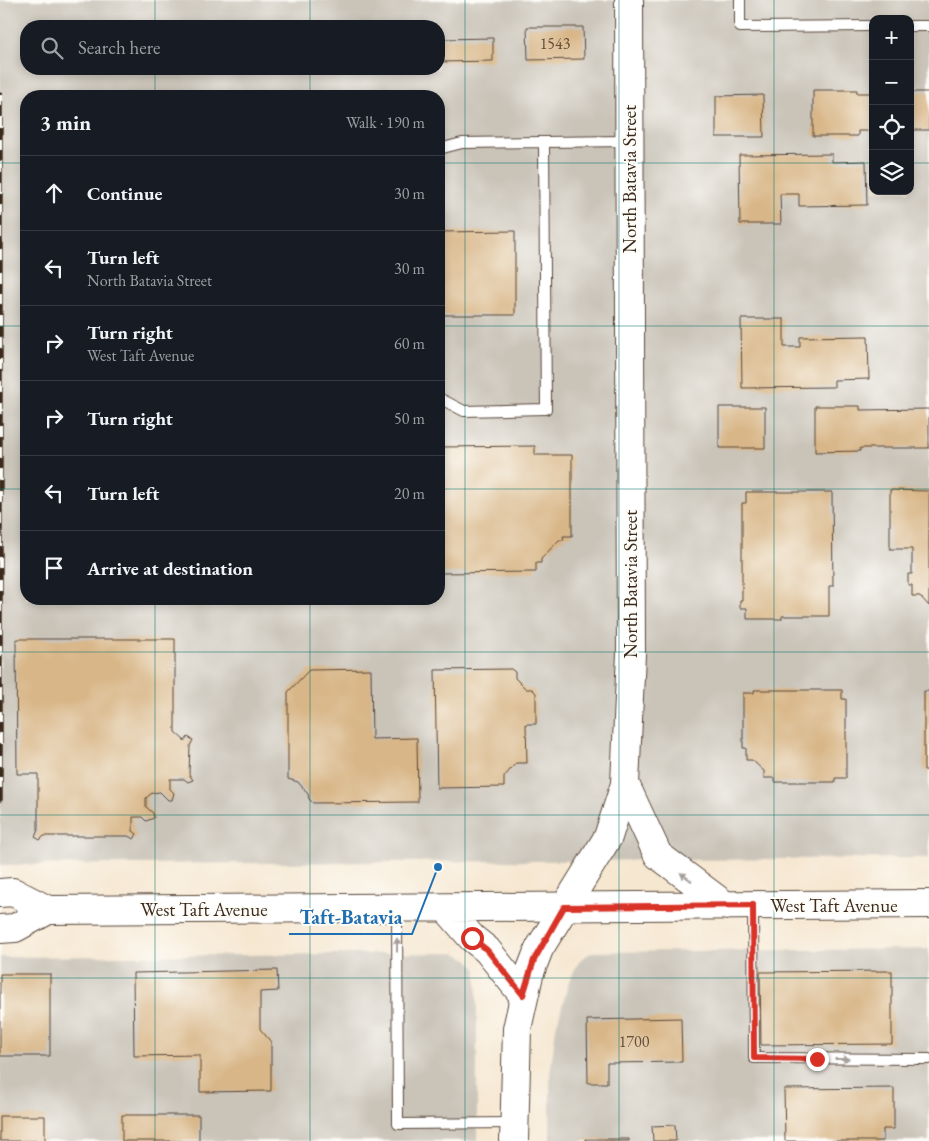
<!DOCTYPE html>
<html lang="en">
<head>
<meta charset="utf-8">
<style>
	:root { --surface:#171b24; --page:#242831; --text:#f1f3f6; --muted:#9ea1a6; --line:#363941 }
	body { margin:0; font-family:"EB Garamond",serif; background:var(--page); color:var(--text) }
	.controls { position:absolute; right:15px; top:15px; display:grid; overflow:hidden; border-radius:10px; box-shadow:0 2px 8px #0003 }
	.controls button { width:45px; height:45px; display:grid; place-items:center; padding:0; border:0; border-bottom:1px solid var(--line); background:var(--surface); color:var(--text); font:25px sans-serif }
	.stop { position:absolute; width:15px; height:15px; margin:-11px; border:4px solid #d93025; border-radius:50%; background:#fff }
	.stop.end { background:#d93025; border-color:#fff; box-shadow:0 1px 5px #0008 }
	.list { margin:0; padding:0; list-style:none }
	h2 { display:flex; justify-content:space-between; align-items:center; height:65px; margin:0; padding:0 20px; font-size:21px }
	h2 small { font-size:16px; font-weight:400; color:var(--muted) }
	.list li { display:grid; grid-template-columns:32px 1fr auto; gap:15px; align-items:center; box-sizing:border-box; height:75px; padding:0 20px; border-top:1px solid var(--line) }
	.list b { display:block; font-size:19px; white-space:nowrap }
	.list p { margin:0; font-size:16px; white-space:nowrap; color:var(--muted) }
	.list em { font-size:16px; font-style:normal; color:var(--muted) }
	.icon { flex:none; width:28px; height:28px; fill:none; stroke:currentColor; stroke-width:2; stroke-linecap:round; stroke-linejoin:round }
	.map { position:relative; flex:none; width:929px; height:1141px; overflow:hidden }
	.search { position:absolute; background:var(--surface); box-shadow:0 2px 8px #0003; left:20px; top:20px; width:425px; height:55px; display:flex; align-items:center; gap:12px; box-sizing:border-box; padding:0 18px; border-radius:20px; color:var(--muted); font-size:19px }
	.panel { position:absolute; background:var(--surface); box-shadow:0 2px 8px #0003; left:20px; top:90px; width:425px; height:515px; border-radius:20px }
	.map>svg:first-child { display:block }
</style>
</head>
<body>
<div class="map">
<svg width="929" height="1141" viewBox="0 0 929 1141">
	<rect width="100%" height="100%" fill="#fdfcf7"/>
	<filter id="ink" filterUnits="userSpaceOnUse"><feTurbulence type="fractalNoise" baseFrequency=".02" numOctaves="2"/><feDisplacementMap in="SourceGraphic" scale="10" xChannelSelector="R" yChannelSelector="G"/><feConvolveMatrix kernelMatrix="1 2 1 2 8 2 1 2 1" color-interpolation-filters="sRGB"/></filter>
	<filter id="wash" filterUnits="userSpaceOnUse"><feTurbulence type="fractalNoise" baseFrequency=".0096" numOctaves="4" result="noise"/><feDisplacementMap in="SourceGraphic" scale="20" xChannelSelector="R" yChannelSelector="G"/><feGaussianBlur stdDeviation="1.12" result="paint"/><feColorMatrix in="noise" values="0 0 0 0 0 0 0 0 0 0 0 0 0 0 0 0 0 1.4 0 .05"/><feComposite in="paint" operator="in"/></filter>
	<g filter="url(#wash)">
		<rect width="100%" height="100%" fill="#f6e7d1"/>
		<path fill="#c9c3b8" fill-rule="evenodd" d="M0 0H929V858L0 865ZM873 19H910V191H873ZM26 26H439V69H26ZM26 96H439V599H26Z
			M929 949V1141H550V1074L556 1028 569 981 580 960 592 952Z
			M455 953 468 959 477 970V1141H0V957Z"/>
		<g id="blocks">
			<path fill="#d8b687" d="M527 27H583L584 59 528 60Z
				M493 38V61L439 62V39Z
				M813 90H857V93H873V131H858V136H813Z
				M910 92H929V130H910Z
				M763 95 764 137H716V96Z
				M832 154V162L866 161 867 205 799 206V194H780L781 224H740L739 155Z
				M515 231V315H439V232Z
				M741 319H784V347H800V337L868 336 869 379 834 380V387L742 388Z
				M815 406H860V410L929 409V448H860V451L815 452Z
				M719 407H765V448H719Z
				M535 446V455H572V536H563L564 540H559L541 559V563H536V572L439 573V447Z
				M890 490 929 491V606L920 596H912V585H908V574H912V549H890Z
				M746 492H832L833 586H829V616H782V619H747V608H740V600H742V503H746Z
				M16 639H175V732L185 741 188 737 193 740 190 746 189 774 193 780 188 782 184 779H170V789L174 793 172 800H168L160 792 152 793 146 798V807L153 813 154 818 146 821 142 817H133V831L137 834 134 839 128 836H44L40 840 35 837 38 830V774H17Z
				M371 669 372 739 417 738 418 802 313 803 309 799 308 794 298 782 288 779V692L309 670Z
				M511 669 515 672V678L526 689H532L536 693V724H526L527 763H516L504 777V787L437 788 435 670Z
				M754 690H842V699H846V778H835V782H775V778H764V771L752 760H746V748H743V693H754Z
				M924 691H929V781L927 770H924Z
				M277 970 278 991 260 992V1029L271 1042V1091L200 1092V1055L134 1056 133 973Z
				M892 971V1044L761 1045 760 972Z
				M0 974H50V1056H0Z
				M681 1018 682 1062 607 1063V1083H588L587 1020Z
				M894 1088V1129H883V1141H785L784 1089Z
				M122 1115H199V1141H122Z
				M0 1116H45V1141H0Z
				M675 1125 676 1141H653L652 1126Z
				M585 1139H629V1141H585Z"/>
		</g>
	</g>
	<g filter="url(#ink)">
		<use href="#blocks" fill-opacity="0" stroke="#574639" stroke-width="1"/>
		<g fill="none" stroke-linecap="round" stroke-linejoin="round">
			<g stroke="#574639" stroke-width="12">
				<path id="lane" d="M740 0V27L873 26
					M910 26H929
					M439 149 462 143 628 141
					M439 398 464 411 546 409 544 143
					M753 906 754 1058 929 1059
					M397 908 398 1124 513 1123"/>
			</g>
			<g stroke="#574639" stroke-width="30">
				<path id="secondary" d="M514 1141 517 1029 529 975 539 949 608 837 625 784 631 654 629 0"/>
			</g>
			<g stroke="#574639" stroke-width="30">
				<path id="primary" d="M625 784 658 855 726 906
					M0 893 13 892 48 910 929 904
					M446 908 472 938 487 950 523 995
					M0 929 15 928 48 910"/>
			</g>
			<use href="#lane" stroke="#fff" stroke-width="10"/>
			<use href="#secondary" stroke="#fff" stroke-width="28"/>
			<use href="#primary" stroke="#fff" stroke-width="28"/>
			<g stroke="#3b2a1e" stroke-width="5.5">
				<path id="rail" d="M0 95V799"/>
			</g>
			<use href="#rail" stroke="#fdfcf7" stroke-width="4" stroke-dasharray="11" stroke-linecap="butt"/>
		</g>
		<defs><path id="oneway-solid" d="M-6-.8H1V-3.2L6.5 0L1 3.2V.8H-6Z" transform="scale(1.25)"/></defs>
		<g fill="#a79f9a">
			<use href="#oneway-solid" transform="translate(686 877) rotate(-144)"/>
			<use href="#oneway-solid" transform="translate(397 945) rotate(-90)"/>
			<use href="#oneway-solid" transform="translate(842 1059)"/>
		</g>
	</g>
	<g fill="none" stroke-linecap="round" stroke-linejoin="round" filter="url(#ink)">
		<path stroke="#d93025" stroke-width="6" d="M472 938 487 950 523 995 534 960 564 907 753 905 754 1058 817 1059"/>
	</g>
	<path fill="none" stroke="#0f766e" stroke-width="1" stroke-opacity="0.55" d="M155 0V26M310 0V26M465 0V1141M619 0V1141M774 0V1141M155 69V96M310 69V96M0 163H26M439 163H873M910 163H929M0 326H26M439 326H929M0 489H26M439 489H929M155 599V1141M310 599V1141M0 652H929M0 815H929M0 978H929"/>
	<g text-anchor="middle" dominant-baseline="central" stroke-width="4" stroke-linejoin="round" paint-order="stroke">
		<g font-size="16" fill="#624d38">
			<text x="555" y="43">1543</text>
			<text x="634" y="1041">1700</text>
		</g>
		<g font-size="19" fill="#3b2a1e" stroke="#fdfcf7">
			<text transform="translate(629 179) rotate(-90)">North Batavia Street</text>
			<text transform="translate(630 584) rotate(-90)">North Batavia Street</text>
			<text x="834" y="905">West Taft Avenue</text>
			<text x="204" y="909">West Taft Avenue</text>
		</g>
	</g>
	<path fill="none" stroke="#1f6fb2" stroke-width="2" d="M438 867L412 934H289"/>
	<circle fill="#1f6fb2" stroke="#fdfcf7" stroke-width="2" cx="438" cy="867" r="5"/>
	<g font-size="20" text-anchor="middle" font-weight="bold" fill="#1f6fb2" stroke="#fdfcf7" stroke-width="4" stroke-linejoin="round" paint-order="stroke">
		<text x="351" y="924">Taft-Batavia</text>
	</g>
</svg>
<div class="controls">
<button>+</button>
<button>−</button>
<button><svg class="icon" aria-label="locate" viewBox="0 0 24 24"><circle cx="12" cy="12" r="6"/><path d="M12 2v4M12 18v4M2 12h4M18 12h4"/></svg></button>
<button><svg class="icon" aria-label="layers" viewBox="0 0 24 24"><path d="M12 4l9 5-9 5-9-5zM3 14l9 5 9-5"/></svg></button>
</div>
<div class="stop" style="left:472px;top:938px"></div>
<div class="stop end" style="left:817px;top:1059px"></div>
<div class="search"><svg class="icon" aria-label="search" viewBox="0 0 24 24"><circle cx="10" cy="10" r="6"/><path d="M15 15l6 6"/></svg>Search here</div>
<section class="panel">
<h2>3 min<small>Walk · 190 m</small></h2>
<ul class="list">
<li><svg class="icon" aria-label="ahead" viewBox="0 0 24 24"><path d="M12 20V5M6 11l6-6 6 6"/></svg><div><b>Continue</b></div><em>30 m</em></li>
<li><svg class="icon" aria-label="left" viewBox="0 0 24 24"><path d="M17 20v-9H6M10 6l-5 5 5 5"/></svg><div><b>Turn left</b><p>North Batavia Street</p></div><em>30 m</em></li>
<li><svg class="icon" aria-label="right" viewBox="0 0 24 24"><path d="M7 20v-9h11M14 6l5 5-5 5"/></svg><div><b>Turn right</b><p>West Taft Avenue</p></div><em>60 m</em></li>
<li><svg class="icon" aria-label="right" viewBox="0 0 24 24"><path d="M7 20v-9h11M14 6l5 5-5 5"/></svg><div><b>Turn right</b></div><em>50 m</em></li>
<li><svg class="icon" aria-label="left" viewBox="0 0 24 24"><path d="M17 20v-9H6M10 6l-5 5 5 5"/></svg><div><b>Turn left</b></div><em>20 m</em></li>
<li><svg class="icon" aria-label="arrive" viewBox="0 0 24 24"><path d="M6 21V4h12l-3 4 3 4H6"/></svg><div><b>Arrive at destination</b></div></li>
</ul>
</section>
</div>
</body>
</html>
